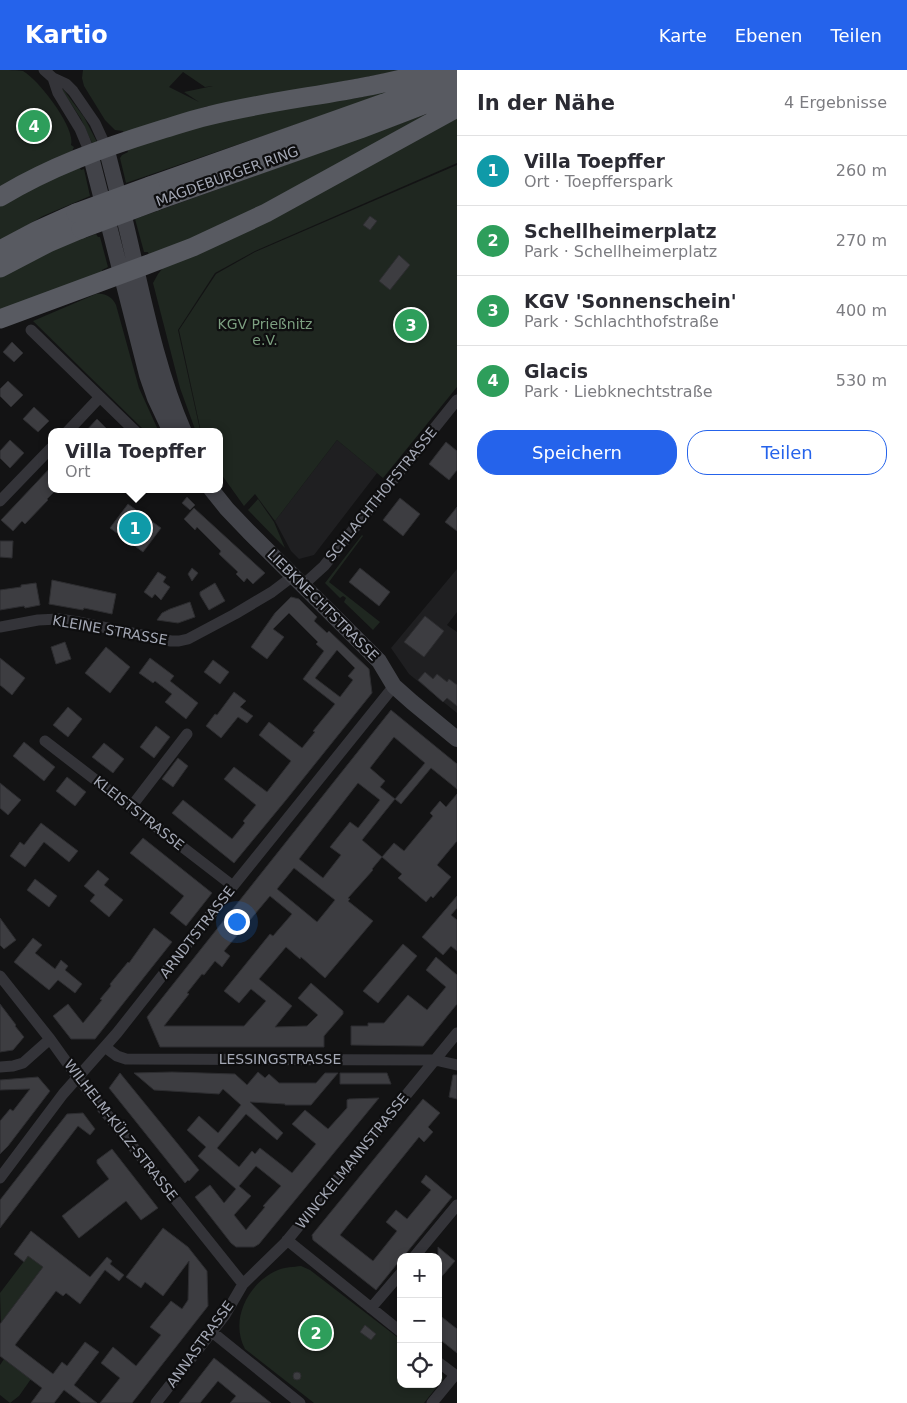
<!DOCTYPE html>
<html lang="de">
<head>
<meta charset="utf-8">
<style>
	:root { --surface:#fff; --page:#f7f7f7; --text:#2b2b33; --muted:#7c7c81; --line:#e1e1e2; --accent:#2563eb }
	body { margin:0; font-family:"DejaVu Sans",sans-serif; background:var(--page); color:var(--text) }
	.controls { position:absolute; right:15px; bottom:15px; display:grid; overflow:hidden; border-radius:10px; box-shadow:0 2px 8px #0003 }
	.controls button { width:45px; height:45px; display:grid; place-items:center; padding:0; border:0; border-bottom:1px solid var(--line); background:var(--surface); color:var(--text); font:25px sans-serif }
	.you { position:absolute; left:236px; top:851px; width:18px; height:18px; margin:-12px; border:4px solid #fff; border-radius:50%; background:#1a73e8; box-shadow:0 0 0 8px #1a73e833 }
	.badge { display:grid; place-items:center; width:32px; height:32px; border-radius:50%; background:var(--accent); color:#fff; font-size:16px; font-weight:700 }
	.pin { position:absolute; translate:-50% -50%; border:2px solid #fff; box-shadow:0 1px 5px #0006 }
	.popup { position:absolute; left:48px; top:358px; width:175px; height:65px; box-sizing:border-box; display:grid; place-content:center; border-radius:10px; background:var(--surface); filter:drop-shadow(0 1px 4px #0005); font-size:16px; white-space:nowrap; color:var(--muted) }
	.popup b { font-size:19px; color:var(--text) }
	.popup::after { content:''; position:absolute; left:50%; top:100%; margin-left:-10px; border:10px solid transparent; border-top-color:var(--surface) }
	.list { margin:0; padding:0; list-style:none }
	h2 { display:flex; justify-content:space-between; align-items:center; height:65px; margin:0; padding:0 20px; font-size:21px }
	h2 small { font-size:16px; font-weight:400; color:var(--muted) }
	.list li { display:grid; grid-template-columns:32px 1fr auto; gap:15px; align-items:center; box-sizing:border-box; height:70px; padding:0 20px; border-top:1px solid var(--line) }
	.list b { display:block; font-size:19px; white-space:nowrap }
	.list p { margin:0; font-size:16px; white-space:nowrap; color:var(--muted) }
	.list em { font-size:16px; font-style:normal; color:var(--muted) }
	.actions { display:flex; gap:10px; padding:15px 20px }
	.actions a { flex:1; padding:11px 0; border:1px solid var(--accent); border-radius:20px; text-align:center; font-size:18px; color:var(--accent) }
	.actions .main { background:var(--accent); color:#fff }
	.icon { flex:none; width:28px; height:28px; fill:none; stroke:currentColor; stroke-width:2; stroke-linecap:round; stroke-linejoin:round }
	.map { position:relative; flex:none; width:457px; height:1333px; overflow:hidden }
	header { display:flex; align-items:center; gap:30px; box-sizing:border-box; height:70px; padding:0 25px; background:var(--accent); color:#fff }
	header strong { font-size:24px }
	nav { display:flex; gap:28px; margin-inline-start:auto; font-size:18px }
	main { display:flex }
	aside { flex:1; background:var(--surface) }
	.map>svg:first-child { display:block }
</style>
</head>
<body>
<header>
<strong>Kartio</strong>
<nav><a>Karte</a><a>Ebenen</a><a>Teilen</a></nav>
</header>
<main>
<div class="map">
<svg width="457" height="1333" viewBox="0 0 457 1333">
	<rect width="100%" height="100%" fill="#131314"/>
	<path fill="#1f1f21" d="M337 370 377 403 314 485 299 489 291 481 275 451Z
		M457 499V542L447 555 457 562V643L409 604 391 578Z"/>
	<path fill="#1f2720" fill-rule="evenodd" d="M0 0C7 0 18 0 23 1 39 10 76 58 71 75L74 77 72 81 0 119Z
		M83 0H403L209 37 207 36 132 64 123 65V61L115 60 105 50 84 16 82 8ZM183 2 205 17 213 16 184 22 199 32 169 17Z
		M63 19 84 47 97 72 92 73 81 49 62 20Z
		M393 20 394 21 126 113 120 88 122 85 128 82 127 79 196 56 293 37 357 28Z
		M435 41 248 143 149 187 148 182H144L135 149Z
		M457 44V93L255 181 215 203 178 260 200 360 196 362 180 318 153 213 158 204 167 193Z
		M457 95V317L383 408 337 370 275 451 255 424 244 436 219 401V362H201L179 260 216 204 255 182Z
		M79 96 81 100 84 99 90 126 43 146 0 171V135Z
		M96 164 98 167H100L108 197 102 200 103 204 0 242V207L45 184 84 167 85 168Z
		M96 224C106 223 112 227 116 235L139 318 159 362H146L33 251Z
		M258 429 274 452 285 478 248 440Z
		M362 465 363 466 329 512 380 552 373 560 344 532 346 528 343 526 340 528 325 513Z
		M28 1186 43 1197 1 1253 0 1223Z
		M301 1196 310 1200 401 1270V1314H438V1299C442 1302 443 1304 443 1309L424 1333H314L245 1279C229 1249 249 1212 278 1200 285 1197 293 1197 301 1196Z
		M4 1289 31 1309 19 1326 10 1333 0 1325V1295Z"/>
	<path fill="#3d3d41" stroke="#2d2d30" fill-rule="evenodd" d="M370 146 377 151 370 160 363 155Z
		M399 185 410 195 390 220 379 211Z
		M12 272 23 283 14 292 3 282Z
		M8 311 23 325 11 337 0 326V319Z
		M34 337 49 351 38 362 23 349Z
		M97 349 110 362H85Z
		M10 370 24 383 10 398 0 388V381Z
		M446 372 457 381V400L449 410 429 394Z
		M51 397V419H57L47 429 48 430 25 454 22 451 13 461 1 450Z
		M187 427 195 435 190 440 182 433Z
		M400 428 420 444 403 466 383 450Z
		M128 434 161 458 143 482 110 458Z
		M457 437V461L445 452Z
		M194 438 265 503 253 514 247 508 244 512 236 504 238 502 219 484 221 481 197 457 195 460 184 449Z
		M0 471H13L12 488 0 487Z
		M192 498 198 503 192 511 188 504Z
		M360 498 390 522 379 536 349 512Z
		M158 502 166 507 163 512 170 517 161 530 155 524 152 528 144 522Z
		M52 510 116 524 112 544 84 538 83 540 49 534Z
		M36 513 40 535 25 538 24 536 0 540V520L21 517V515Z
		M215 513 225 531 209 540 200 525V522Z
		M291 527 299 529 317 547 314 551 327 563 329 561 369 599 372 623 286 730 234 793 172 743 183 730 232 769 245 753 243 751 256 735 224 709 234 697 267 722 291 691 259 665 269 652 302 678 315 662 313 661 335 634 303 609 324 581 316 574 318 572 289 543 273 559 284 567 267 589 251 577 275 543ZM337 580 355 598 348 606 353 610 340 627 315 608Z
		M190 532 195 547 178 553 157 550 162 543 170 539Z
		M425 546 444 561 424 587 404 572Z
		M65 572 71 589 56 594 51 577Z
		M106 577 130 597 110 623 85 603Z
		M0 588 25 608 12 625 0 615Z
		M150 588 174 606 170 611 198 633 186 649 165 632 172 624 155 611 153 613 139 603Z
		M213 590 229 602 220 614 204 602Z
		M425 602 433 609 437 604 447 612 449 609 457 615V636L447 628 443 632 418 610Z
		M234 622 246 631 240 637 253 646 247 653 238 647 221 668 206 656 215 644 217 645Z
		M68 637 82 649 68 667 53 655Z
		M391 640 457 694V719L431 698 401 734 395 729 362 770 382 787 372 799 373 800 348 828 350 829 348 831 373 851 325 908 301 887 300 889 286 877 259 909 292 936 275 957 307 956 318 945 298 928 311 913 343 941V944L324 966V977H160L147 947ZM394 667 425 693 395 729 380 717 385 711 370 698ZM358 713 380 730 358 758 350 752 330 777 341 785 323 808 299 789ZM294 798 335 830 317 852 277 819ZM270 826 292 844 273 866 270 864 224 921 239 933 251 919 266 931 244 956H164L189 924 187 923 202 904 204 905 215 891 222 897 230 886 224 881Z
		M156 656 170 667 154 688 140 677Z
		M24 672 55 697 44 711 13 686Z
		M104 673 124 689 113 703 92 687Z
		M178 688 188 696 173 717 162 709Z
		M67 707 86 722 75 736 56 721Z
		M0 713 21 730 8 745 0 738Z
		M457 724V771L437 795 451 807 433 828 431 826 426 832 398 808 402 804 382 787 394 773 404 781 433 746 430 743 440 731 446 737Z
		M41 753 78 781 69 792 44 772 25 797 10 786 20 772 24 775Z
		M143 768 212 823 186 856 170 843 184 826 130 783Z
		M98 800 109 809 104 815 123 830 109 847 90 831 95 825 84 816Z
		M35 809 57 826 49 837 27 820Z
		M457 826V838L451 845 457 850V881L451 876 443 885 422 867Z
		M0 848 16 870 4 879 0 875Z
		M154 858 172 872 95 969H71L53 946 68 934 83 953 102 930 100 929 111 916 110 914 128 892 129 893Z
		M33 868 42 875 35 883 55 899 61 890 68 896 65 900 82 914 75 923 58 910 49 920 14 892Z
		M403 874 417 886 378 933 363 921Z
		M436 887 457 905V934L423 976 351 975V956H368V953H384L408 925 427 940 446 917 426 900Z
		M0 934 16 955 15 956 24 967 13 980 0 982Z
		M172 1002 235 1004 247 1015 258 1002 265 1008 269 1004 279 1013H316L325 1003H338L311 1035H285V1034L250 1032 283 1063 277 1070 246 1044 217 1078 239 1097 252 1081 255 1084 260 1078 292 1103 316 1074 292 1054 305 1040 328 1059 347 1038V1030L349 1029 379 1028 259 1174 254 1177H236L231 1173 195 1127 210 1115 224 1133 236 1119 198 1086 206 1077 187 1060 199 1046 218 1063 241 1035 223 1019 219 1024 154 1020 134 1003ZM256 1096 281 1116 263 1136 265 1137 246 1160 234 1145 251 1126 239 1116Z
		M120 1003 199 1100 189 1111 188 1110 185 1113 109 1018Z
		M340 1003H387L391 1014H340Z
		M453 1005H457V1029L449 1027Z
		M38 1007 50 1021 8 1076 0 1084V1051L10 1039 13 1041 30 1019 0 1020V1010Z
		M423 1029 440 1043 428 1057 433 1062 424 1072 419 1067 340 1165 373 1191 397 1161 386 1152 396 1140 407 1149 431 1120 421 1112 426 1105 452 1127 403 1187H401V1189L376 1220 313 1170 312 1165Z
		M83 1043 95 1059 90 1065 78 1056 0 1158V1130L67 1044Z
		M112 1079 158 1138 141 1150 126 1131 79 1168 62 1146 109 1109 97 1093V1090Z
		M163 1158 188 1177 207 1201 208 1236 132 1333H100L120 1308 101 1293 113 1277 136 1296 161 1265 150 1257 171 1231 182 1239 188 1230 189 1191 163 1226 145 1212 141 1218 126 1207Z
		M31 1161 90 1207 107 1187 112 1191 110 1194 124 1205 119 1211 105 1200 80 1234 66 1223 63 1226 56 1221 15 1275 53 1304 62 1292 67 1296 85 1272 99 1282 74 1315 97 1333H81L64 1320 54 1333H31L42 1318 0 1286V1254L43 1197 28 1186 24 1192 14 1184Z
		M438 1177 455 1191 438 1211Z
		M438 1244 457 1259V1283L438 1268Z
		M365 1255 376 1264 371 1270 360 1262Z
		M214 1288 261 1325 271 1333H230L236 1326 218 1311 200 1333H179Z
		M293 1306a4 4 0 1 1 8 0a4 4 0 1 1-8 0Z"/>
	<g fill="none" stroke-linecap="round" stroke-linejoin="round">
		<path stroke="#343439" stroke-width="11" d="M44 0 53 8 66 14 73 21 95 53 106 77
			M53 8 58 23 80 59 90 83
			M31 260 136 362
			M67 362 100 327
			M0 431 51 378
			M302 516 324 496 457 330
			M0 557 38 550 59 549 78 552 171 571H179L188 569 235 544 272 522 293 506
			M45 671 233 816
			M131 737 187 664
			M0 906 50 969 78 1008 243 1214
			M105 977 117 986 126 989 435 990 457 995
			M0 997 13 996 23 993 50 969
			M0 1108 63 1024 117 963 233 816 394 616
			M287 1170 401 1262
			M414 1187 457 1135
			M371 1238 401 1203
			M212 1262 300 1333
			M156 1333 225 1245 243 1214 285 1173 457 963
			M432 1333 455 1305 438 1292"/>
		<path stroke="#424349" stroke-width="16" d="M106 77 117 120
			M90 83 101 126
			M125 151C142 221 155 295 184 362
			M109 156 147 305 155 328 171 362
			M211 419 227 439 249 462 379 591 394 616 412 632 457 669"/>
		<path stroke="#585a61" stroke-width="19" d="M150 116 384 33 457 5
			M0 127C50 97 102 78 157 61 174 56 191 50 208 46 283 27 360 23 434 0
			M156 131 360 59 457 22
			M0 180 36 161 76 143
			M0 198 48 173 81 159
			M0 249 146 195 193 177 266 143 457 38"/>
		<path stroke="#585a61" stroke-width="19" d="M76 143 150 116
			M81 159 156 131"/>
	</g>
	<g text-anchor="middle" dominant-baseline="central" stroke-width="4.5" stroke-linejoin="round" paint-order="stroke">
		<g font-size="14" fill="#a4a8b5" stroke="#0e0e0f">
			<text transform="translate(227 106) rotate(-20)">MAGDEBURGER RING</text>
			<text transform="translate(381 424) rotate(-51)">SCHLACHTHOFSTRASSE</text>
			<text transform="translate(323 535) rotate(45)">LIEBKNECHTSTRASSE</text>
			<text transform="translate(110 560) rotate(10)">KLEINE STRASSE</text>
			<text transform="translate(139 743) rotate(38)">KLEISTSTRASSE</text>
			<text transform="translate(197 862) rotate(-52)">ARNDTSTRASSE</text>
			<text x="280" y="989">LESSINGSTRASSE</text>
			<text transform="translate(121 1060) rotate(52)">WILHELM-KÜLZ-STRASSE</text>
			<text transform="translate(352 1091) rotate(-51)">WINCKELMANNSTRASSE</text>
			<text transform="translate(200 1274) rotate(-54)">ANNASTRASSE</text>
		</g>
		<g font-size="14" fill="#7c9f80" stroke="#0e0e0f">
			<text x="265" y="254">KGV Prießnitz<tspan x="265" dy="16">e.V.</tspan></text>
		</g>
	</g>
</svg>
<div class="controls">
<button>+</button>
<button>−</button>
<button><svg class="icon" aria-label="locate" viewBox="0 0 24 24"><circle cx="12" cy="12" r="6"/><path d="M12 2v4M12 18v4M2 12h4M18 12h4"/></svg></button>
</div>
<div class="you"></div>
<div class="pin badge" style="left:135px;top:458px;background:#0f9aa8">1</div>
<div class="popup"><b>Villa Toepffer</b>Ort</div>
<div class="pin badge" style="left:316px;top:1263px;background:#2e9e5b">2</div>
<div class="pin badge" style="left:411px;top:255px;background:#2e9e5b">3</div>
<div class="pin badge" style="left:34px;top:56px;background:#2e9e5b">4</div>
</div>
<aside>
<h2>In der Nähe<small>4 Ergebnisse</small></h2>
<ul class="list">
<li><span class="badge" style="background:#0f9aa8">1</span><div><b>Villa Toepffer</b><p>Ort · Toepfferspark</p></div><em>260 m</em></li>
<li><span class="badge" style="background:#2e9e5b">2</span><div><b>Schellheimerplatz</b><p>Park · Schellheimerplatz</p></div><em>270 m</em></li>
<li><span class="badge" style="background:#2e9e5b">3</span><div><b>KGV 'Sonnenschein'</b><p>Park · Schlachthofstraße</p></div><em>400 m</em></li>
<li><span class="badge" style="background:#2e9e5b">4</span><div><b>Glacis</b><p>Park · Liebknechtstraße</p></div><em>530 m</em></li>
</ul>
<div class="actions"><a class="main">Speichern</a><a>Teilen</a></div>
</aside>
</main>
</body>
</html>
